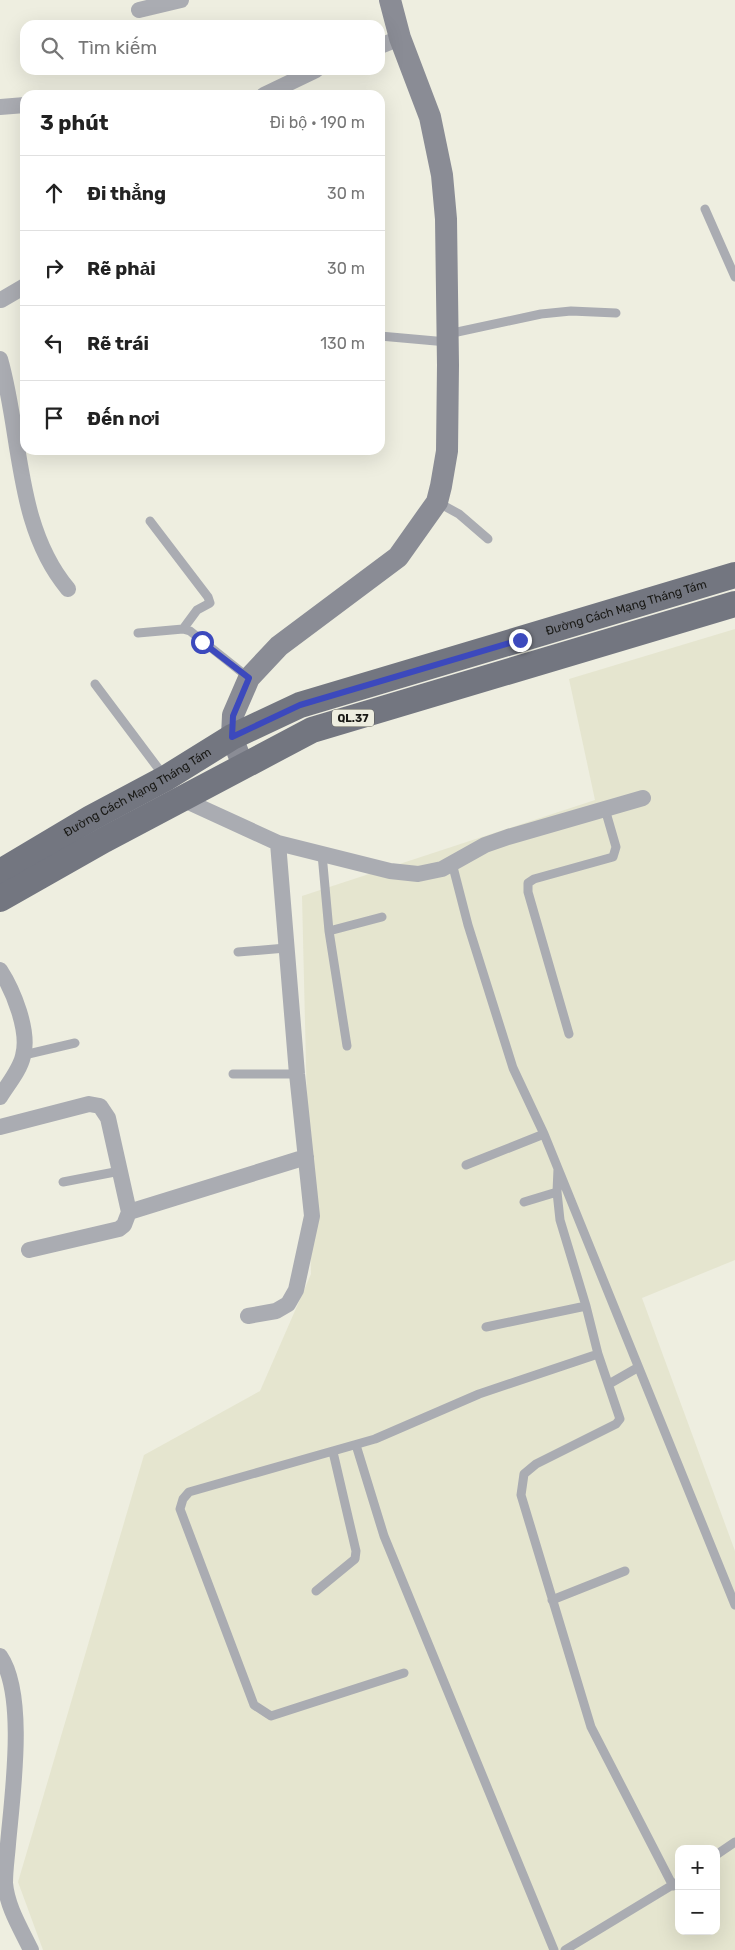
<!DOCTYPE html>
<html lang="vi">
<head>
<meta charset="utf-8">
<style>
	:root { --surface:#fff; --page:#f6f6f6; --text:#222; --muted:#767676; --line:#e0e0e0 }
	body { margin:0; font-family:Rubik,sans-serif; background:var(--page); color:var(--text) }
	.controls { position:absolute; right:15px; bottom:15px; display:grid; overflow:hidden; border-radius:10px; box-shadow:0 5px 20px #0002 }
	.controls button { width:45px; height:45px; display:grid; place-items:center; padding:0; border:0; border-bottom:1px solid var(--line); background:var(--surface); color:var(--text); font:25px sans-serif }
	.stop { position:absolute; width:15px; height:15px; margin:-11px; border:4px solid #3c49bd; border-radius:50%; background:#fff }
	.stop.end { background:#3c49bd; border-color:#fff; box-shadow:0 1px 5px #0008 }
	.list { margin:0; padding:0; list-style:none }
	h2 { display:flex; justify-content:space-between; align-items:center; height:65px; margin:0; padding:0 20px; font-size:21px }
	h2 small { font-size:16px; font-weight:400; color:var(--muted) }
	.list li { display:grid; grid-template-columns:32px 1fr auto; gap:15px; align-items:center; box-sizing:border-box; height:75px; padding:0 20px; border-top:1px solid var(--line) }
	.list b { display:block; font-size:19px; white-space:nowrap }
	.list em { font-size:16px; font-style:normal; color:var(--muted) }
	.icon { flex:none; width:28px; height:28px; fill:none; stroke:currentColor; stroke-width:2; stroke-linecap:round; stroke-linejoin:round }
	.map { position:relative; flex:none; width:735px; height:1950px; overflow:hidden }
	.search { position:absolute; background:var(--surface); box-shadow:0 5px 20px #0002; left:20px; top:20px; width:365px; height:55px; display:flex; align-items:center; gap:12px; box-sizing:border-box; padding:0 18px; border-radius:15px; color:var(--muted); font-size:19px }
	.panel { position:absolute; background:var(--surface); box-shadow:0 5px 20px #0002; left:20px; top:90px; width:365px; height:365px; border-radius:15px }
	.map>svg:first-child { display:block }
</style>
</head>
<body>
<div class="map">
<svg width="735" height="1950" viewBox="0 0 735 1950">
	<rect width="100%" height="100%" fill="#eeeee0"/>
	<path fill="#e5e5cf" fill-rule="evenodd" d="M735 629V1260L642 1298 735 1551V1950H43L18 1882 144 1455 260 1391 311 1274 302 896 595 800 569 679ZM679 1849H716V1931H679Z"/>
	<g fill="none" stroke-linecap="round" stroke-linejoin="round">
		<path stroke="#aaacb2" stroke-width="9" d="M705 209 735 277
			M448 334 541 314 571 311 616 313
			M380 336 447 342
			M437 502 459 514 488 539
			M150 521 208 597 210 603 197 610 183 629
			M138 633 183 629 190 631 249 678
			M95 684 164 776
			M322 854 329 931 347 1046
			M452 863 468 925 513 1068 544 1134 735 1605
			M329 931 382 917
			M238 952 286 948
			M569 1034 528 892V883L534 879 613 857 616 847 605 809
			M24 1055 75 1043
			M233 1074H297
			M466 1165 544 1134
			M558 1169 557 1192 560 1220 586 1306 598 1354 620 1419 616 1424 536 1464 524 1474 521 1495 591 1727 673 1886
			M63 1182 120 1171
			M524 1202 557 1192
			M486 1327 586 1306
			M609 1384 637 1368
			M356 1445 384 1536 554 1950
			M316 1591 355 1559 356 1551 333 1452
			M552 1600 625 1571
			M404 1673 271 1716 254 1705 180 1509 183 1499 189 1492 375 1439 479 1394 598 1354
			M716 1855 735 1842
			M565 1950 679 1881"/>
		<path stroke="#aaacb2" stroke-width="16" d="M139 10 181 0
			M380 46 400 38
			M264 95 316 70
			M0 107 25 105
			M1 300 25 286
			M0 359C22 435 15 526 68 589
			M182 799 278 843 390 871 418 874 442 869 485 845 508 837 643 798
			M0 970C13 990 30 1031 23 1056 20 1070 8 1084 0 1097
			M0 1127 89 1104 100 1106 108 1118 129 1212 124 1225 119 1229 29 1250
			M129 1212 306 1157
			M248 1316 276 1311 288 1304 296 1290 312 1216 297 1074 278 843
			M0 1656C27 1695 12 1797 8 1844 7 1857 5 1870 5 1883 7 1907 21 1929 31 1950"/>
		<path stroke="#8a8c95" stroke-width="22" d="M243 766 232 737 233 715 249 678 279 646 398 557 437 502 441 486 447 451 448 365 446 219 442 175 430 117 400 38 390 0"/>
		<g stroke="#737680" stroke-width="26">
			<path id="s1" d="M0 872 91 818 166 778 232 737 300 705 735 575"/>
			<path d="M0 899 104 840 312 730 735 604"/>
		</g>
	</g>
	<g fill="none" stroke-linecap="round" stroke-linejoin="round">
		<path stroke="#3c49bd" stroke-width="6" d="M202 642 249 678 233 716 232 737 300 705 520 640"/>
	</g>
	<g text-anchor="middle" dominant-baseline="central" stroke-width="4.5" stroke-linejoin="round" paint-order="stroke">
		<rect fill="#eeeee0" stroke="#585851" stroke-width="1" x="332" y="709.5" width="42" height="17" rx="4"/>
		<g font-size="11" font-weight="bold" fill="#181814">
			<text x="353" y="718">QL.37</text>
		</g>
		<g font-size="12" fill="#181814" stroke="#eeeee0">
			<text stroke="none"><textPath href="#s1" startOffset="684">Đường Cách Mạng Tháng Tám</textPath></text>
			<text stroke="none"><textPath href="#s1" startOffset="159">Đường Cách Mạng Tháng Tám</textPath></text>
		</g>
	</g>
</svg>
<div class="controls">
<button>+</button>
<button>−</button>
</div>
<div class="stop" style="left:202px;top:642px"></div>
<div class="stop end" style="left:520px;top:640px"></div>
<div class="search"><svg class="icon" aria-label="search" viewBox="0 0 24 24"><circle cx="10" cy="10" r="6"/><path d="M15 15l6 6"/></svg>Tìm kiếm</div>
<section class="panel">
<h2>3 phút<small>Đi bộ · 190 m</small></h2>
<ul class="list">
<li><svg class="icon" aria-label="ahead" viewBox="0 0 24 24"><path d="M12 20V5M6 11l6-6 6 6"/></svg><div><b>Đi thẳng</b></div><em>30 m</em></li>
<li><svg class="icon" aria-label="right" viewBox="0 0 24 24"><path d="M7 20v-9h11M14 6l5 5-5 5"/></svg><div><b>Rẽ phải</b></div><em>30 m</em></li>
<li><svg class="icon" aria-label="left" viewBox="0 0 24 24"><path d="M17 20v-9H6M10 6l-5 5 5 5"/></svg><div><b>Rẽ trái</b></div><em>130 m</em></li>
<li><svg class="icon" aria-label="arrive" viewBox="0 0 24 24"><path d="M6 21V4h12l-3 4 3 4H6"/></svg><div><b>Đến nơi</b></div></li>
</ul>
</section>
</div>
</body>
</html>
